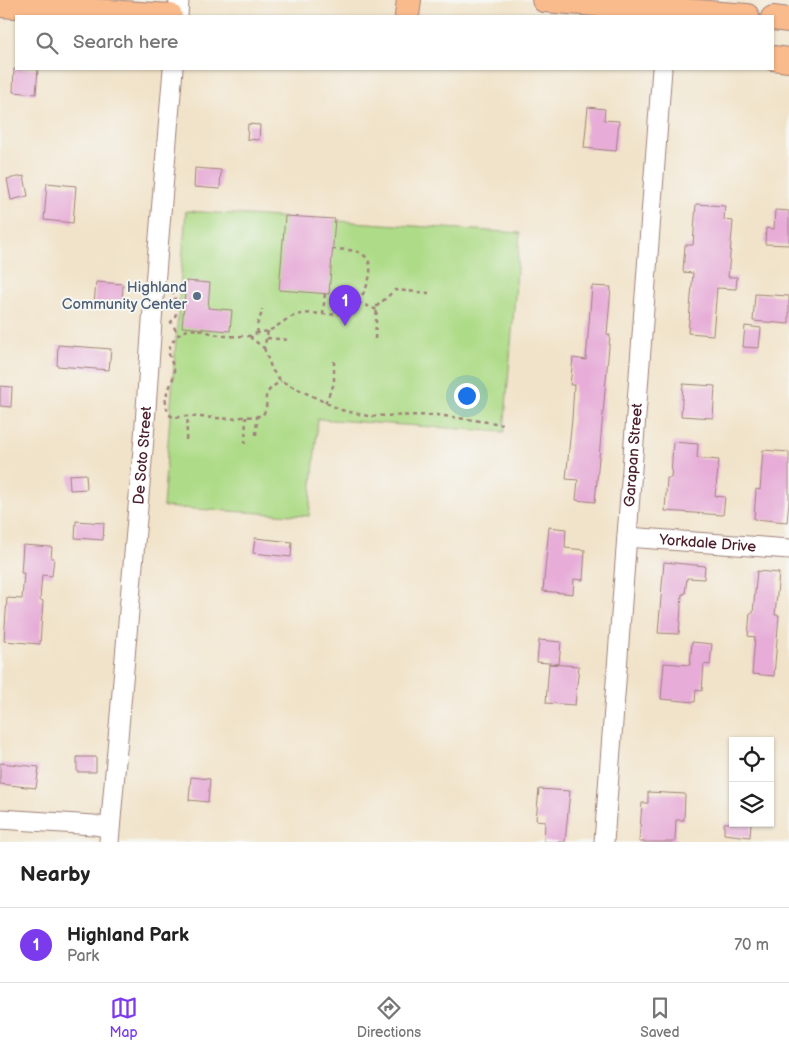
<!DOCTYPE html>
<html lang="en">
<head>
<meta charset="utf-8">
<style>
	:root { --surface:#fff; --page:#f6f6f6; --text:#222; --muted:#767676; --line:#e0e0e0; --accent:#7c3aed }
	body { margin:0; font-family:"Balsamiq Sans",sans-serif; background:var(--page); color:var(--text) }
	.controls { position:absolute; right:15px; bottom:15px; display:grid; overflow:hidden; border-radius:0px; box-shadow:0 1px 4px #0004 }
	.controls button { width:45px; height:45px; display:grid; place-items:center; padding:0; border:0; border-bottom:1px solid var(--line); background:var(--surface); color:var(--text); font:25px sans-serif }
	.you { position:absolute; left:466px; top:395px; width:18px; height:18px; margin:-12px; border:4px solid #fff; border-radius:50%; background:#1a73e8; box-shadow:0 0 0 8px #1a73e833 }
	.badge { display:grid; place-items:center; width:32px; height:32px; border-radius:50%; background:var(--accent); color:#fff; font-size:16px; font-weight:700 }
	.pin { position:absolute; translate:-50% -41px; filter:drop-shadow(0 1px 2px #0008) }
	.pin::after { content:''; position:absolute; top:26px; width:18px; height:15px; background:inherit; clip-path:polygon(0 0,100% 0,50% 100%) }
	.list { margin:0; padding:0; list-style:none }
	h2 { display:flex; justify-content:space-between; align-items:center; height:65px; margin:0; padding:0 20px; font-size:21px }
	h2 small { font-size:16px; font-weight:400; color:var(--muted) }
	.list li { display:grid; grid-template-columns:32px 1fr auto; gap:15px; align-items:center; box-sizing:border-box; height:75px; padding:0 20px; border-top:1px solid var(--line) }
	.list b { display:block; font-size:19px; white-space:nowrap }
	.list p { margin:0; font-size:16px; white-space:nowrap; color:var(--muted) }
	.list em { font-size:16px; font-style:normal; color:var(--muted) }
	.icon { flex:none; width:28px; height:28px; fill:none; stroke:currentColor; stroke-width:2; stroke-linecap:round; stroke-linejoin:round }
	.map { position:relative; flex:none; width:789px; height:842px; overflow:hidden }
	.search { position:absolute; background:var(--surface); box-shadow:0 1px 4px #0004; left:15px; right:15px; top:15px; height:55px; display:flex; align-items:center; gap:12px; box-sizing:border-box; padding:0 18px; border-radius:0px; color:var(--muted); font-size:19px }
	.sheet { height:140px; background:var(--surface) }
	nav { display:flex; justify-content:space-around; align-items:center; box-sizing:border-box; height:70px; border-top:1px solid var(--line); background:var(--surface); font-size:14px; color:var(--muted) }
	nav a { display:grid; justify-items:center; gap:2px }
	nav .on { color:var(--accent) }
	.map>svg:first-child { display:block }
</style>
</head>
<body>
<div class="map">
<svg width="789" height="842" viewBox="0 0 789 842">
	<rect width="100%" height="100%" fill="#f6f6f2"/>
	<filter id="ink" filterUnits="userSpaceOnUse"><feTurbulence type="fractalNoise" baseFrequency=".02" numOctaves="2"/><feDisplacementMap in="SourceGraphic" scale="10" xChannelSelector="R" yChannelSelector="G"/><feConvolveMatrix kernelMatrix="1 2 1 2 8 2 1 2 1" color-interpolation-filters="sRGB"/></filter>
	<filter id="wash" filterUnits="userSpaceOnUse"><feTurbulence type="fractalNoise" baseFrequency=".0096" numOctaves="4" result="noise"/><feDisplacementMap in="SourceGraphic" scale="20" xChannelSelector="R" yChannelSelector="G"/><feGaussianBlur stdDeviation="1.12" result="paint"/><feColorMatrix in="noise" values="0 0 0 0 0 0 0 0 0 0 0 0 0 0 0 0 0 1.4 0 .05"/><feComposite in="paint" operator="in"/></filter>
	<g filter="url(#wash)">
		<rect width="100%" height="100%" fill="#f1e3c9"/>
		<path fill="#aedb87" stroke="#7c7d59" d="M186 211 520 233 504 432 318 419 309 516 163 507Z"/>
		<g id="blocks">
			<path fill="#e7add8" d="M14 69H38L36 94 13 92Z
				M588 107 605 109 604 120 619 121 616 151 584 148Z
				M248 124 260 125 259 140 247 139Z
				M195 168 221 170 220 189 194 187Z
				M24 176 28 196 11 200 7 179Z
				M47 183 76 186 73 223 44 220Z
				M696 204 725 206 724 220 733 221 728 277H737L736 289 717 288 713 335 688 333 693 273 683 272 685 245H693Z
				M775 210 789 211V245L765 244 766 228 774 229Z
				M285 216 335 219 329 294 279 290Z
				M186 281 210 283 208 308 232 310 230 331 182 327Z
				M96 282 123 284 122 306 94 304Z
				M592 286 611 287 607 334 610 335 595 502 576 500 578 480 566 479 572 419 574 385H570L573 358 586 360Z
				M755 294 789 296V324L753 321Z
				M745 326 761 328 759 348 743 347Z
				M58 345 111 349 109 370 57 366Z
				M683 384 715 386 713 418 681 416Z
				M0 386 12 387 11 407 0 406Z
				M673 442 698 444 697 458 719 460 715 496 725 497 723 515 665 511 667 478H671Z
				M763 450 789 452V501L787 522 754 519 756 489 760 490Z
				M86 474 87 489 70 490 69 475Z
				M76 521 104 523 103 540 75 538Z
				M549 527 566 529 565 548 585 550 583 580 574 579 573 594 543 591Z
				M255 538 292 542 291 557 253 553Z
				M23 545 52 547 51 558H54L52 576 42 575 40 600 43 601 40 644 4 641 7 598 22 599 24 573H21Z
				M664 562 705 566 704 579 687 578 685 594H682L679 634 658 633Z
				M757 571 779 573 775 615H779L774 676 752 674 755 637 748 636 750 613H753Z
				M539 640 561 642 559 664 537 662Z
				M692 642 712 644 710 665 704 664 702 691 696 690 695 702 661 699 664 663 690 665Z
				M549 664 579 666 575 705 546 703Z
				M77 757H96V772H77Z
				M0 763 39 767 36 788 0 784Z
				M191 777 210 779 208 802 189 800Z
				M539 789 570 791 565 842H544L545 821 536 820Z
				M648 792 685 794 684 820H676L675 842H639L642 803H648Z
				M724 823H751L750 837 724 834Z"/>
		</g>
	</g>
	<g filter="url(#ink)">
		<use href="#blocks" fill-opacity="0" stroke="#9e817a" stroke-width="1"/>
		<g fill="none" stroke-linecap="round" stroke-linejoin="round">
			<g stroke="#9e817a" stroke-width="21">
				<g id="minor">
					<path d="M178 16 179 0"/>
					<path id="s1" d="M627 537 789 549"/>
					<path d="M0 819 94 825 110 828"/>
					<path id="s2" d="M109 842 144 438 152 321 173 69"/>
					<path id="s3" d="M604 842 662 69"/>
				</g>
			</g>
			<g stroke="#9e817a" stroke-width="26">
				<path id="major" d="M544 0 747 16
					M0 5 170 16
					M407 16 409 0
					M773 18 789 20
					M773 58 789 60"/>
			</g>
			<path stroke="#9e817a" stroke-width="2.5" stroke-dasharray="4 4" stroke-linecap="butt" d="M172 290C176 302 181 311 171 322L178 334
				M358 302 377 310
				M323 314 325 293
				M268 331 264 348 251 338 253 334C258 333 263 332 268 331 277 328 285 318 297 315 325 308 345 328 364 292 368 284 371 275 370 266 367 248 346 250 332 249
				M258 333C255 320 262 319 262 309
				M251 336C240 336 229 337 219 335 203 332 190 323 176 337 174 340 171 343 170 347 166 357 175 364 174 373 172 390 160 393 169 414L174 418 184 416 231 419 242 417 262 416C274 400 254 398 281 381
				M267 338 289 340
				M375 339 377 306 395 290 429 293
				M264 348 272 370 281 381 341 410 368 416 437 415 502 424
				M325 403 334 384V359
				M256 435 257 417
				M186 440 188 416
				M245 444 246 417"/>
			<use href="#minor" stroke="#fff" stroke-width="19"/>
			<use href="#major" stroke="#fabb8c" stroke-width="24"/>
		</g>
	</g>
	<circle fill="#5c6f8a" stroke="#f6f6f2" stroke-width="2" cx="197" cy="296" r="5"/>
	<g text-anchor="middle" dominant-baseline="central" stroke-width="4" stroke-linejoin="round" paint-order="stroke">
		<g font-size="15" fill="#4e5e75" stroke="#f6f6f2" text-anchor="end">
			<text x="187" y="287">Highland<tspan x="187" dy="17">Community Center</tspan></text>
		</g>
		<g font-size="15" fill="#4a1f2b" stroke="#f6f6f2">
			<text stroke="none"><textPath href="#s2" startOffset="388">De Soto Street</textPath></text>
			<text stroke="none"><textPath href="#s3" startOffset="388">Garapan Street</textPath></text>
			<text stroke="none"><textPath href="#s1" startOffset="81">Yorkdale Drive</textPath></text>
		</g>
	</g>
</svg>
<div class="controls">
<button><svg class="icon" aria-label="locate" viewBox="0 0 24 24"><circle cx="12" cy="12" r="6"/><path d="M12 2v4M12 18v4M2 12h4M18 12h4"/></svg></button>
<button><svg class="icon" aria-label="layers" viewBox="0 0 24 24"><path d="M12 4l9 5-9 5-9-5zM3 14l9 5 9-5"/></svg></button>
</div>
<div class="you"></div>
<div class="pin badge" style="left:345px;top:326px">1</div>
<div class="search"><svg class="icon" aria-label="search" viewBox="0 0 24 24"><circle cx="10" cy="10" r="6"/><path d="M15 15l6 6"/></svg>Search here</div>
</div>
<section class="sheet">
<h2>Nearby<small></small></h2>
<ul class="list">
<li><span class="badge">1</span><div><b>Highland Park</b><p>Park</p></div><em>70 m</em></li>
</ul>
</section>
<nav>
<a class="on"><svg class="icon" aria-label="map" viewBox="0 0 24 24"><path d="M3 6l6-2 6 2 6-2v14l-6 2-6-2-6 2zM9 4v14M15 6v14"/></svg>Map</a>
<a><svg class="icon" aria-label="directions" viewBox="0 0 24 24"><path d="M12 3l9 9-9 9-9-9zM9 14v-3h6M13 9l2 2-2 2"/></svg>Directions</a>
<a><svg class="icon" aria-label="saved" viewBox="0 0 24 24"><path d="M7 4h10v16l-5-4-5 4z"/></svg>Saved</a>
</nav>
</body>
</html>
